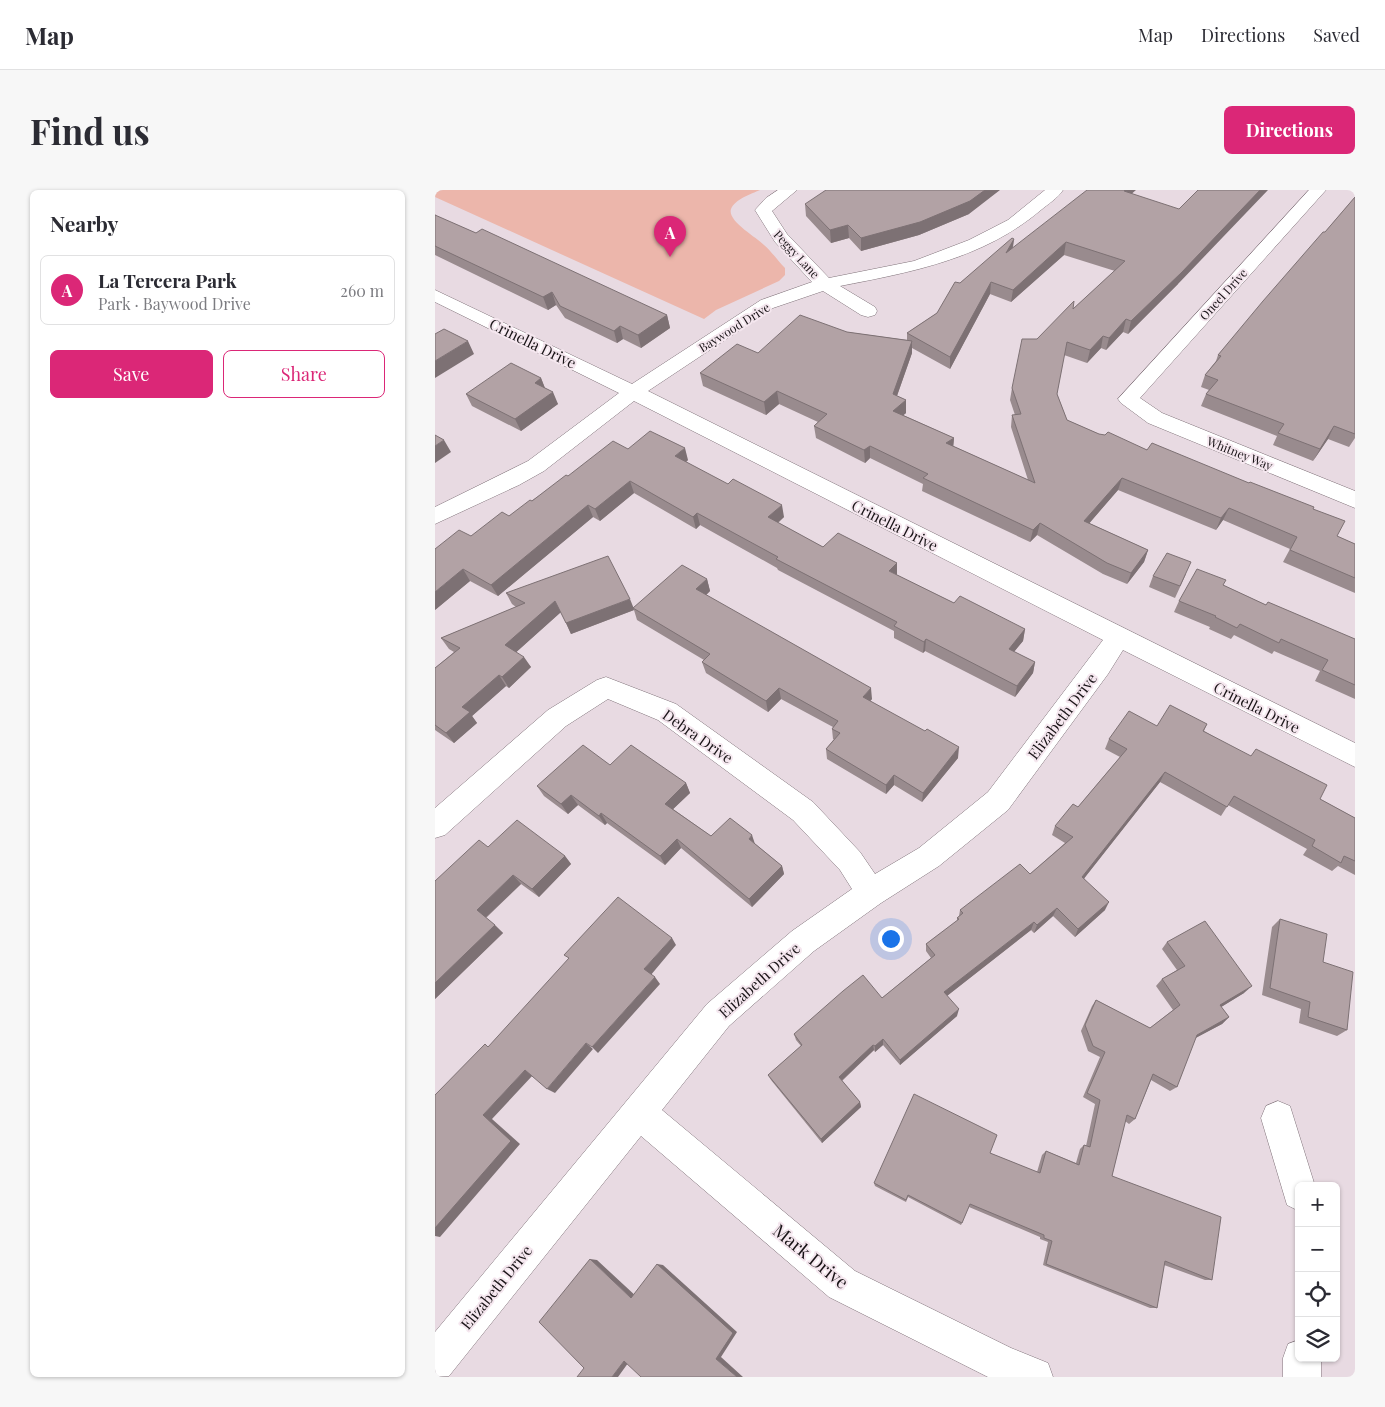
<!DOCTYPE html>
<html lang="en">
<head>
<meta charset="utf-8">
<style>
	:root { --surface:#fff; --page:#f7f7f7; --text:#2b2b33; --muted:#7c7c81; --line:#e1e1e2; --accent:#db2777 }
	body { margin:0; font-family:"Playfair Display",serif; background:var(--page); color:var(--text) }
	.controls { position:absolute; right:15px; bottom:15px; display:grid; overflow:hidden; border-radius:8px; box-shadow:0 1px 4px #0004 }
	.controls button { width:45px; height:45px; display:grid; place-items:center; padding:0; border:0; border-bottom:1px solid var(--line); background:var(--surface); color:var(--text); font:25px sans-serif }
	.you { position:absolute; left:455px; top:748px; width:18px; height:18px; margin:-12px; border:4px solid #fff; border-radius:50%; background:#1a73e8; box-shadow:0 0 0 8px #1a73e833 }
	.badge { display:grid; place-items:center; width:32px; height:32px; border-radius:50%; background:var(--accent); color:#fff; font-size:16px; font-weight:700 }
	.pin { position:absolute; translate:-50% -41px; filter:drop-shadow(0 1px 2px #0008) }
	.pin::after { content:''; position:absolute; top:26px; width:18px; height:15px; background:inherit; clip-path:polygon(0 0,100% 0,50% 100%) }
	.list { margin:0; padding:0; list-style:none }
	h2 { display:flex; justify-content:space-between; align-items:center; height:65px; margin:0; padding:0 20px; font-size:21px }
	h2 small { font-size:16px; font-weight:400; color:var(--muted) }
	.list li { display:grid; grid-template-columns:32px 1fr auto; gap:15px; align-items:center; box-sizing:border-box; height:70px; margin:0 10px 10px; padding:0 10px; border:1px solid var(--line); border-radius:8px }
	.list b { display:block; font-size:19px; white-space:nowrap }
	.list p { margin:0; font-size:16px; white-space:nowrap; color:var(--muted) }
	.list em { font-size:16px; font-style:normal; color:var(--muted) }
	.actions { display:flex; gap:10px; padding:15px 20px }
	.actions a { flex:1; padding:11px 0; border:1px solid var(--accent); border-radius:8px; text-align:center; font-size:18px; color:var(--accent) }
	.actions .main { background:var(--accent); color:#fff }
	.icon { flex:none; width:28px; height:28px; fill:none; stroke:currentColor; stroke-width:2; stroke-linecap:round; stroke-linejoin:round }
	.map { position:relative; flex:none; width:920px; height:1187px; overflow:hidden; border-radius:8px }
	header { display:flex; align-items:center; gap:30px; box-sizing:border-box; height:70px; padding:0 25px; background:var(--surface); border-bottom:1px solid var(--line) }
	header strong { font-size:24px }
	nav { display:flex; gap:28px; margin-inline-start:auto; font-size:18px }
	.intro { display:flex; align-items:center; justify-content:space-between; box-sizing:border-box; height:120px; padding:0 30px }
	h1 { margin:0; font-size:35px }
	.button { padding:12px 22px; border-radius:8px; background:var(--accent); color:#fff; font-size:18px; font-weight:700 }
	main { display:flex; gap:30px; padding:0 30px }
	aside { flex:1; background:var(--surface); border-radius:8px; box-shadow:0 1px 4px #0004 }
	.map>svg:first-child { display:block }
</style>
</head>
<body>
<header>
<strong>Map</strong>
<nav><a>Map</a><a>Directions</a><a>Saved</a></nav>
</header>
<div class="intro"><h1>Find us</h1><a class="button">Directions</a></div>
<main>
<aside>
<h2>Nearby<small></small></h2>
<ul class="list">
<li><span class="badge">A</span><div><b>La Tercera Park</b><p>Park · Baywood Drive</p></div><em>260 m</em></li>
</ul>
<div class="actions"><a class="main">Save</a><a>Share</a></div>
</aside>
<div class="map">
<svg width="920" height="1187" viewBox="0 0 920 1187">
	<rect width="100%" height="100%" fill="#e8dae2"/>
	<path fill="#ecb6ab" d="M0 0H325C316 4 300 9 296 19 292 31 321 47 329 55 337 62 343 71 350 78V85L344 91 281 120 269 129 0 7Z"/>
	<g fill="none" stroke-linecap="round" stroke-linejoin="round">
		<g stroke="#80737a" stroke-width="1">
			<path id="street" d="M343 0H362L337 21 352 44 394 88 479 71 534 50 573 30 610 0H628C623 8 613 14 606 20 548 69 477 82 405 96L440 117 442 121 440 125 433 127 426 125 388 101 338 118 213 201 920 553V577L688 460 673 484 573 620 504 676 446 713 379 761 294 836 227 920 420 1081 576 1158 613 1173 618 1187H553L394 1107 206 946 14 1186 0 1187V1142L272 814 357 741 417 699 405 680 358 630 223 530 173 509 131 536 10 645 0 648V618L113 520 162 490 171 487 241 514 378 612 425 662 440 684 484 658 553 602 668 450 199 211 109 281 84 295 0 334V317L93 271 184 203 0 112V100L197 194 326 110 377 92 340 52 320 20 331 8Z
				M874 0H891L705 208 727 223 920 301V318L713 233 686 213 683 209Z
				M843 911 855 916 880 996H864V1021L852 1015 826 928 831 916Z
				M864 1150V1168H886V1187H848V1168L853 1154Z"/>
		</g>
		<use href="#street" fill="#fff" fill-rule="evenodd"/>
	</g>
	<path fill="#998b8e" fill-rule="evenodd" d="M697 3 743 94 693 144 688 142 671 160 666 158 652 173 629 165 622 204 632 230 664 244 814 293 878 319 902 346 920 354V403L848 372 855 359 788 330 781 340 683 300 654 333 713 360 709 372 692 394 668 384 602 345 595 352 487 301 488 294 435 268 430 273 381 248 379 236 383 232 344 214 331 225 268 196 265 183 323 163 412 142 472 150V143L502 123 525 93 579 49 578 58ZM629 65 680 81 638 119 602 149 577 198 575 210 580 225H577L576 237 593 290 518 256 519 248 468 225 471 223V210L462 206 477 163V158L515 179 555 104 576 112Z
		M920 7V248L914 257 893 249 878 271 838 255 842 246 766 216 771 204 774 200 766 197 770 185 781 171 783 165 890 42Z
		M370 14 534 24 484 45 426 61 414 48 396 53 371 26Z
		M0 24 1 26 232 125 235 138 206 158 188 149 182 153 130 128 121 115 113 120 0 65Z
		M106 188 110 198 123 214 86 241 37 216 31 204Z
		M193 259 253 270 251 272 349 327 343 333 388 357 462 385 519 413 590 439 588 451 579 462 600 472 598 483 580 507 490 461 488 463 459 448V441L343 380 342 378 265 335 261 339 199 303 165 331 158 327 63 406 35 391 0 420 36 346 74 326 133 286Z
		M751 384 740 408 714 397 718 386Z
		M272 389 275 401 271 405 437 509 435 511 523 568 487 612 459 595 451 604 392 569 391 559 399 549H398L397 539 398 537 346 509 333 522 271 483 267 472 269 470 202 430 199 420 136 444 126 422 81 462 96 477 74 498 71 496 37 526 42 533 19 553 0 540V478L19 462 14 459 6 448 81 417 77 414 71 403 199 417Z
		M788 395 831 415 920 449V509L880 491 885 481 839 461 837 464 799 445 796 449 774 439 775 437 739 422 744 411Z
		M772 534 769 541 885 609 920 628V685L903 676 897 681 868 665 872 659 793 615 786 626 725 592 649 688 670 720 640 747 618 726 599 743 596 740 512 806 522 826 465 875 448 855 440 862 439 860 407 891 425 912 426 917 387 953 336 890 333 885 366 856 361 850 359 844 447 808 496 768 491 761V754L522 731V728L524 726 525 720 595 684 630 653 617 645 620 636 643 617 685 567 670 559 674 549 722 536Z
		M175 575 251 593 255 603 238 619 276 646 319 653 347 676 349 684 317 717 246 658 230 675 172 633 170 635 143 615 133 624 109 606 102 596Z
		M53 657 130 666 136 674 104 707 86 694 51 728 68 743 0 809Z
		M845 729 888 772 912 840 902 846 864 833 866 819 827 805 837 737Z
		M732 752 809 803 786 817 794 827 787 834 760 848 742 897 735 901 716 890 700 929 694 934 690 931 677 986 777 1090H770L729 1075 722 1118H715L608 1075 613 1052 605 1049V1047L534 1017 527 1033 526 1035 473 1007 471 1012 440 996 439 993 555 963 602 982 607 965 611 961 641 973 645 959 649 955 651 956 660 914 648 907 665 867 653 861 646 841 657 816 661 810 715 838 738 820 721 796 727 789 742 780 727 759Z"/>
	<path fill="#7d7174" d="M550 0H565L534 24 484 45 426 61V48Z
		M690 0H701L686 13Z
		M825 0H833L743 94 693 144 696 131Z
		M413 35 414 48 396 53 395 40Z
		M579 49 577 61 571 63Z
		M631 52 629 65 576 112 578 100Z
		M556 92 555 104 515 179V167Z
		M117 102 121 115 113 120 108 107Z
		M232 125 235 138 206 158 203 145Z
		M691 129 688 142 671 160 674 148Z
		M185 136 188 149 182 153 179 141Z
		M668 146 666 158 652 173 655 160Z
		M33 151 39 164 0 188V171Z
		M477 151V163L458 217V204Z
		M106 188 111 201 100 193Z
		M342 201 344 214 331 225 329 212Z
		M118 202 123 214 86 241 80 229Z
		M471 210V223L458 234V221Z
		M899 236 893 249 878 271 885 259Z
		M519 248 518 260 511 253Z
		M9 250 16 262 0 273V256Z
		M435 256V268L430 273 429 260Z
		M250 258 253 270 244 278 240 266Z
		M687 288 683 300 646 343 649 331Z
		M195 291 199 303 165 331 160 319Z
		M153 315 158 327 63 406 56 395Z
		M347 315 349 327 335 339 333 327Z
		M794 318 788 330 781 340 786 328Z
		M262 323 265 335 261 339 258 327Z
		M605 333 602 345 595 352 598 340Z
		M713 360 709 372 692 394 696 383Z
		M462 373V385L454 381Z
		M28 379 35 391 0 420V402Z
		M272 389 275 401 265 411 261 399Z
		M195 409 199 419 198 418 199 420 136 444 131 433Z
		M120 411 126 422 77 466 70 455Z
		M590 439 588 451 572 470 574 459Z
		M491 449 490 461 488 463 489 452Z
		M89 467 96 477 74 498 67 487Z
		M600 472 598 483 580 507 582 496Z
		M64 485 71 496 37 526 42 533 19 553 11 543 27 517Z
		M344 498 346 509 333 522 331 511Z
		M436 498 437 509 429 518 428 507Z
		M524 557 523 568 487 612 488 603Z
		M730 582 725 592 644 695 647 687Z
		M459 585V595L451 604V595Z
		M251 593 255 603 234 623 230 614Z
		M136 605 143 615 133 624 126 614Z
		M166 623 172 633 170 635 164 626Z
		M317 645 320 654 314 649Z
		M242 649 246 658 230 675 225 666Z
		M130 666 136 674 104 707 97 699Z
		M347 676 349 684 317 717 314 709Z
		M78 685 86 694 50 728 42 720Z
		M674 712 670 720 640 747 643 739Z
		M622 718 618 726 599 743 602 735Z
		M599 732 596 740 508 809 509 802Z
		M60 735 68 743 0 809V793Z
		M237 748 241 755 215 786 209 779Z
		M220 787 225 794 163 863 157 857Z
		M817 796 809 803 778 822 785 815Z
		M524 819 522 826 465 875V870Z
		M794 827 787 834 755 851 762 845Z
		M448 849V855L440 862V856Z
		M151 853 158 859 120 903 112 899Z
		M438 855 439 860 405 892 404 887Z
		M90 880 98 885 57 929 85 954 5 1047 0 1046V1038L48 925Z
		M425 912 426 917 387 953 386 949Z
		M155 1069 162 1070 203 1108H196Z
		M222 1074 228 1075 302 1142 286 1167 308 1187H302L281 1169Z
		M196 1169 183 1187H177L189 1171Z"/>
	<path fill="#b2a2a5" stroke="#7d7174" d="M391 0H550L535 11 485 32 426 48 413 35 395 40 370 14Z
		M652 0H690L689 1 744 19 763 0H825L747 82 696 131 691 129 674 148 668 146 655 160 632 152 622 204 632 230 664 244 670 245 673 242 712 260 717 253 814 293 815 292 879 317 878 319 910 331 902 346 920 354V388L855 360 862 347 794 318 786 328 687 288 649 331 713 360 696 383 672 373 605 333 598 340 488 288 493 284 435 256 429 260 379 236 392 224 342 201 329 212 265 183 302 154 323 163 365 125 412 142 477 151 458 204 471 210 458 221 519 248 511 253 600 293 577 225 586 224 577 198 587 149H602L639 111 638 119 690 71 631 52 578 100 556 92 515 167 472 143 502 123 520 92 525 93 577 48 579 49 571 63Z
		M920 7V244L899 236 885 259 843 243 849 234 771 204 783 190 770 185 786 166 783 165 828 111 888 42H890Z
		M0 25 41 43 47 39 232 125 203 145 185 136 179 141 125 116 117 102 108 107 0 56Z
		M9 139 33 151 0 171V144Z
		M76 173 106 188 100 193 118 202 80 229 31 204Z
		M215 241 250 258 240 266 293 294 298 289 347 315 333 327 388 357 403 343 462 373 454 381 519 413 525 406 590 439 574 459 600 472 582 496 491 449 489 452 459 436 462 432 341 369 343 367 262 323 258 327 195 291 160 319 153 315 56 395 28 379 0 402V359L24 340 36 346 67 322 74 326 95 310 97 311 131 285 133 286 178 251 193 259Z
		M0 245 9 250 0 256Z
		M732 363 756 372 745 396 718 386Z
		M173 366 195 409 131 433 120 411 70 455 89 467 67 487 64 485 27 517 35 522 11 543 0 535V478L25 458 6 448 90 413 71 403Z
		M247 375 272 389 261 399 436 498 428 507 490 541 492 539 524 557 488 603 459 585 451 595 391 559 405 543 397 539 403 531 344 498 331 511 267 472 275 464 198 418Z
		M762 379 791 390 788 395 831 415 833 412 920 449V495L887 480 893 470 846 449 844 453 805 434 802 438 780 427 781 426 744 411Z
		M735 515 772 534 768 541 816 566 821 559 892 595 885 609 920 628V671L909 666 906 673 877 656 880 650 799 606 792 617 730 582 647 687 674 712 643 739 622 718 602 735 599 732 509 802 524 819 465 870 448 849 440 856 438 855 404 887 425 912 386 949 333 885 367 855 359 844 408 801 428 785 447 808 500 765 491 754 524 729 522 728 528 723 525 720 585 674 595 684 638 647 620 636 638 614 643 617 692 559 674 549 694 521 722 536Z
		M148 555 175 575 196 555 251 593 230 614 276 646 295 628 317 645 314 649 347 676 314 709 242 649 225 666 166 623 164 626 136 605 126 614 102 596Z
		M82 630 130 666 97 699 78 685 42 720 60 735 0 793V691L44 650 53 657Z
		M183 707 237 748 209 779 220 787 157 857 151 853 112 899 90 880 48 925 76 951 0 1038V905L50 854 53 857 134 768 129 765Z
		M845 729 892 744 888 772 918 782 912 840 873 827 875 812 835 798Z
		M770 731 817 796 785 815 794 827 762 845 742 897 718 884 700 929 692 925 677 986 786 1027 777 1090 730 1071 722 1118 611 1074 617 1051 609 1048V1045L535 1014 527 1033 473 1005 471 1010 439 993 479 904 562 945 555 963 605 983 611 961 644 975 649 955 655 957 665 910 652 903 670 862 658 856 650 835 661 810 715 838 745 815 727 789 750 776 732 752Z
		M155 1069 196 1108 222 1074 298 1143 281 1169 302 1187H206L189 1171 177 1187H142L149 1178 104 1132Z"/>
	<g text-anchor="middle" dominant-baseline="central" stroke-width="4" stroke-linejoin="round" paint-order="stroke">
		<g font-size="12" fill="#181316" stroke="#f5e7ef">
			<text transform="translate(362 64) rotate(47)">Peggy Lane</text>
			<text transform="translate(788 104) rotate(-48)">Oneel Drive</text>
			<text transform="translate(299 137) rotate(-32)">Baywood Drive</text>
			<text transform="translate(805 263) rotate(22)">Whitney Way</text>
		</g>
		<g font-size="15" fill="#181316" stroke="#f5e7ef">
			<text transform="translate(98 153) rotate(26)">Crinella Drive</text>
			<text transform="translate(460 335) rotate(27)">Crinella Drive</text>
			<text transform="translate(822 517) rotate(27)">Crinella Drive</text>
			<text transform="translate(627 526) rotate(-53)">Elizabeth Drive</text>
			<text transform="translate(263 546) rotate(35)">Debra Drive</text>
			<text transform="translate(324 790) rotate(-42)">Elizabeth Drive</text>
			<text transform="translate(61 1097) rotate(-51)">Elizabeth Drive</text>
		</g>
		<g font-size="18" fill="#181316" stroke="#f5e7ef">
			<text transform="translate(376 1066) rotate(39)">Mark Drive</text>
		</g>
	</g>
</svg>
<div class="controls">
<button>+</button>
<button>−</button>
<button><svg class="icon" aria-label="locate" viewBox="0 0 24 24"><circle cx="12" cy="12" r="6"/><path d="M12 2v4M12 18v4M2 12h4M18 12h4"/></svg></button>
<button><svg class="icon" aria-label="layers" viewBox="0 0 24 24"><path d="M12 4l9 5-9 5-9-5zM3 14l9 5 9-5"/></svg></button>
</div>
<div class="you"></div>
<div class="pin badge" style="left:235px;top:67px">A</div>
</div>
</main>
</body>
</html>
